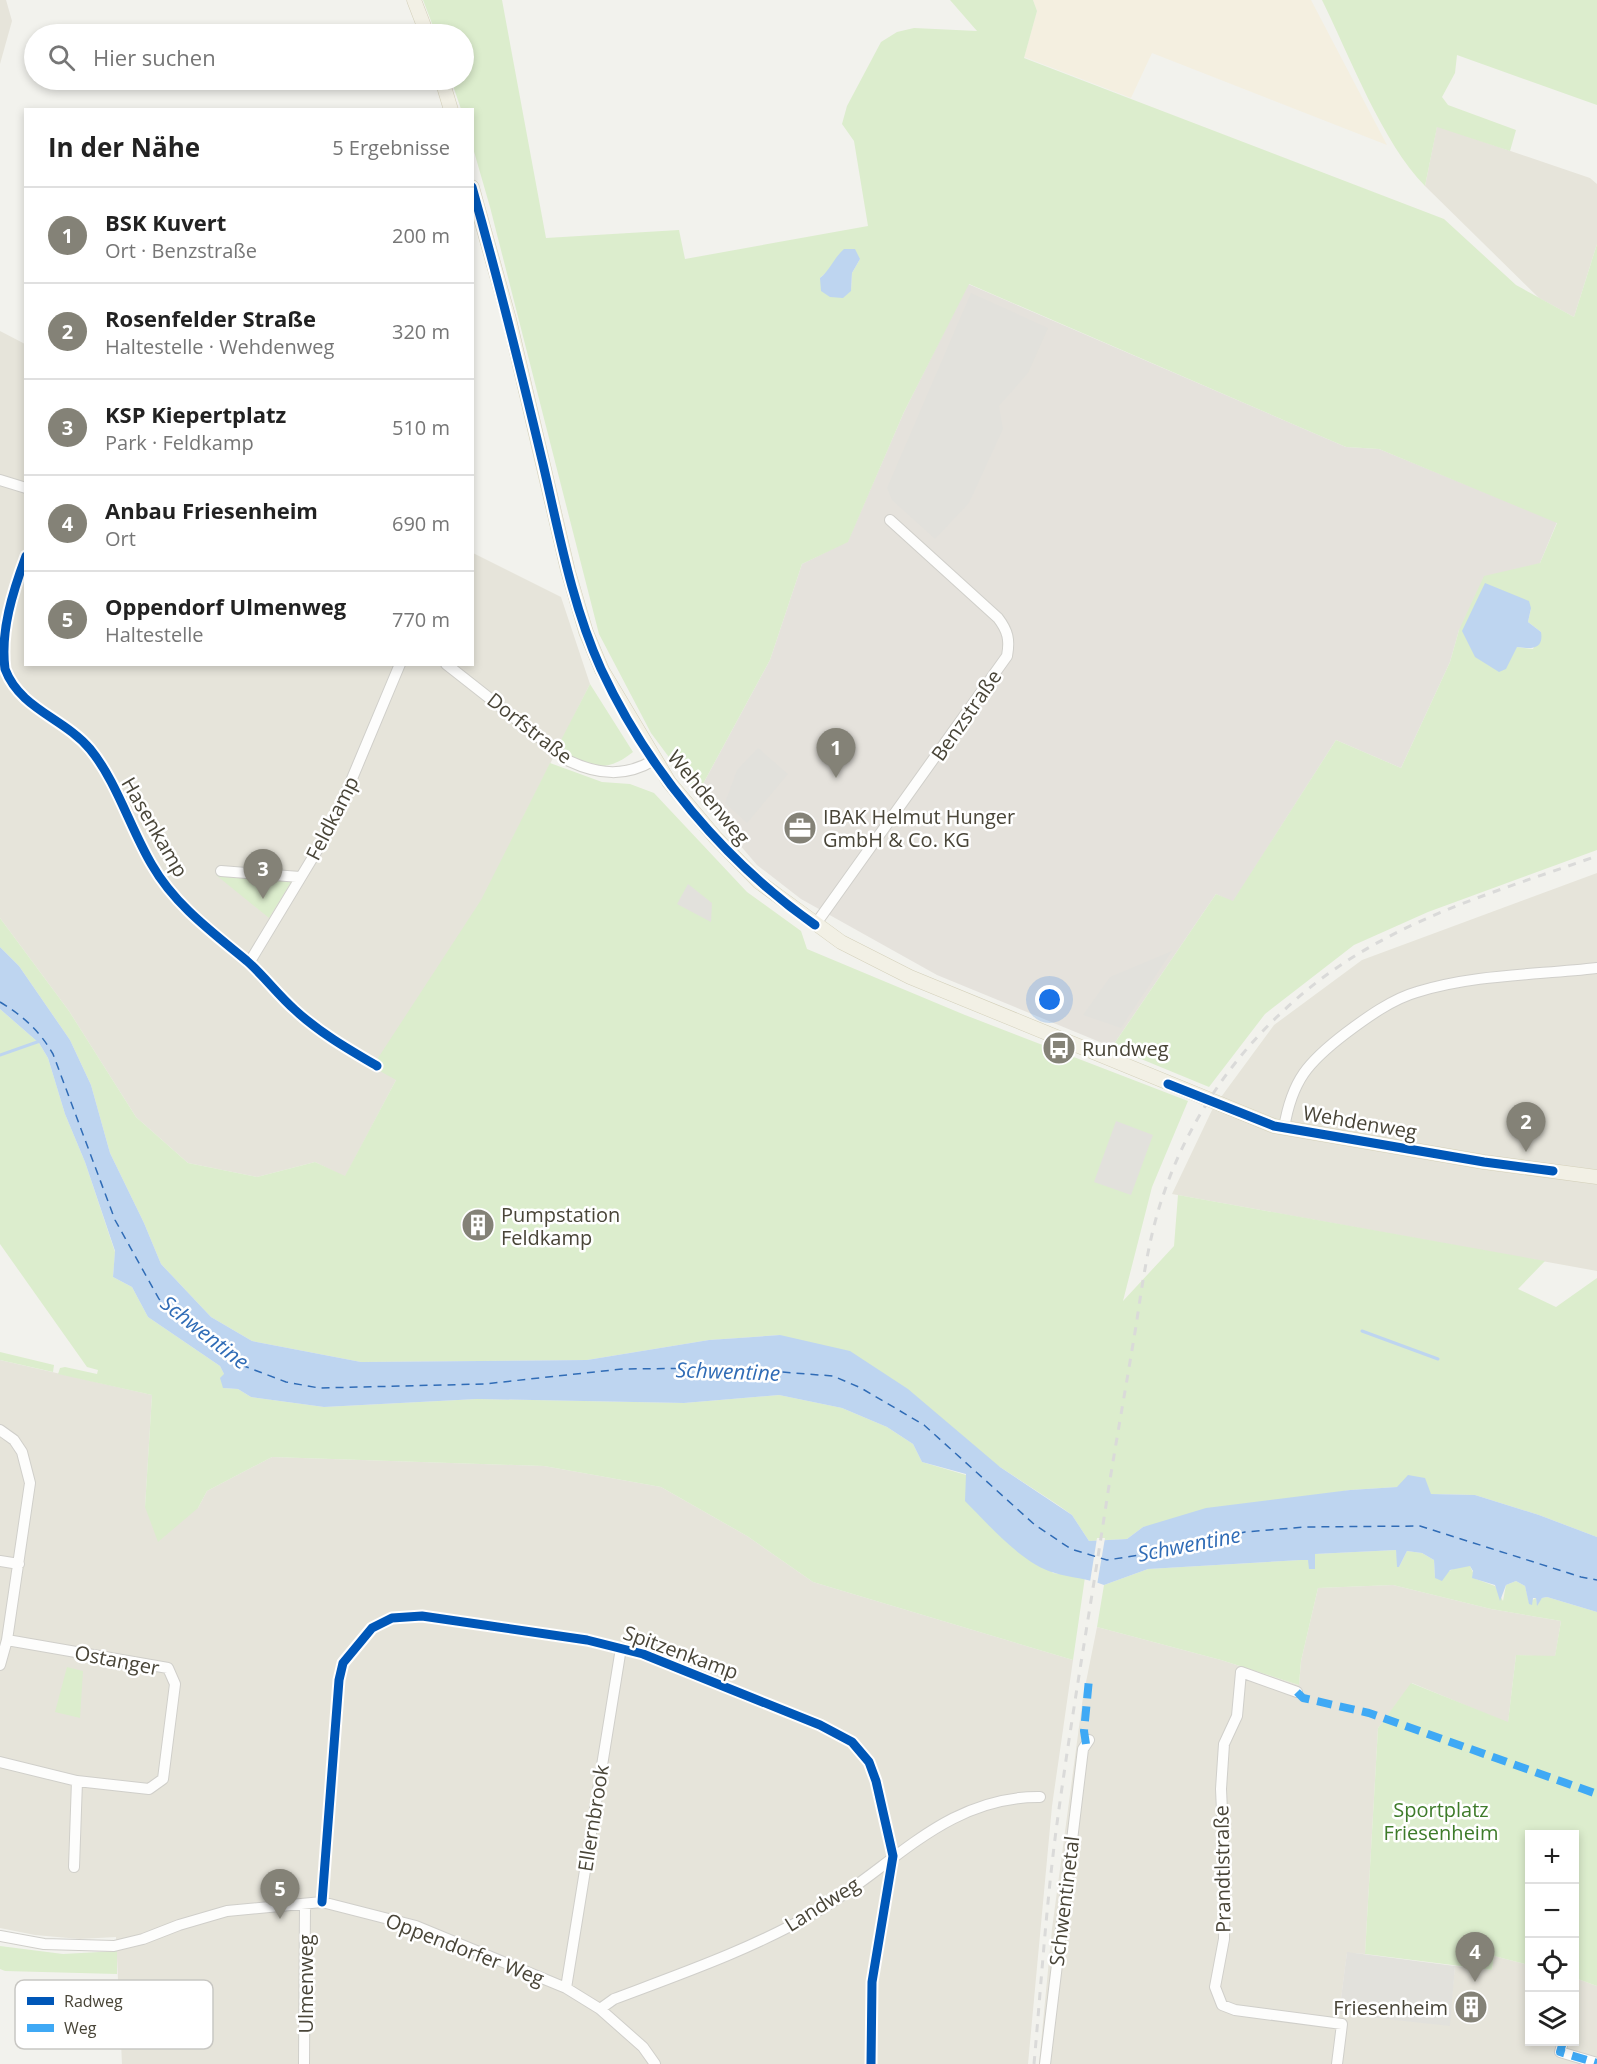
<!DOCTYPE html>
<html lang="de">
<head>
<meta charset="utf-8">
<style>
	:root { --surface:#fff; --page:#f6f6f6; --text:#222; --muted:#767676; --line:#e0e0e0; --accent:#848277 }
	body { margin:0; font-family:"Open Sans",sans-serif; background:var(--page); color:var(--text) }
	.controls { position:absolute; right:18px; bottom:18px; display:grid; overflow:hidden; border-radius:0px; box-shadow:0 3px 9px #0003 }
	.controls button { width:54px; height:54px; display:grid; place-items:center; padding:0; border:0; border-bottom:2px solid var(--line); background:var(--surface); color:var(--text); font:30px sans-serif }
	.you { position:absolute; left:1050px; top:1000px; width:21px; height:21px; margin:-15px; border:4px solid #fff; border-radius:50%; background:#1a73e8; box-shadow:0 0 0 9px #1a73e833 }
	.badge { display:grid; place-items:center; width:39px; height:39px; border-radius:50%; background:var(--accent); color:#fff; font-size:20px; font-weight:700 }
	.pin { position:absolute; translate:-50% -50px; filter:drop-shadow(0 2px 3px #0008) }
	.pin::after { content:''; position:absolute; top:32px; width:21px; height:18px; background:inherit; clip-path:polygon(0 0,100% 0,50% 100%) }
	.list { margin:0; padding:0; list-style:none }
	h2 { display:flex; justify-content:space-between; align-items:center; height:78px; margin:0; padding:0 24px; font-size:26px }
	h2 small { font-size:20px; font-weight:400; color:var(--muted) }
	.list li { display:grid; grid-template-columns:39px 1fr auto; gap:18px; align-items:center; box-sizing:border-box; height:96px; padding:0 24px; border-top:2px solid var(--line) }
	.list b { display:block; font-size:22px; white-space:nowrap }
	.list p { margin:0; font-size:20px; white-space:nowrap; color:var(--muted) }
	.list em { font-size:20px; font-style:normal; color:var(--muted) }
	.icon { flex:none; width:33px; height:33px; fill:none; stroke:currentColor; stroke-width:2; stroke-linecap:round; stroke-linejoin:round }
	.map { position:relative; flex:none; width:1597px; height:2064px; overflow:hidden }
	.search { position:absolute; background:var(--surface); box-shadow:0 3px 9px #0003; left:24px; top:24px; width:450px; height:66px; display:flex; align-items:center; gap:15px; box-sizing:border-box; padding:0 21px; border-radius:33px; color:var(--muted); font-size:22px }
	.panel { position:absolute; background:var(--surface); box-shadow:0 3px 9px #0003; left:24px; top:108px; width:450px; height:558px; border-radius:0px }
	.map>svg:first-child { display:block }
</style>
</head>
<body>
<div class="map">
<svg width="1597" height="2064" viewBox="0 0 1597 2064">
	<rect width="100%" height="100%" fill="#f2f2ed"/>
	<path fill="#e6e4da" d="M0 0H6L12 21 0 64Z
		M1437 126 1590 178 1597 184V244L1574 317 1539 298 1425 186Z
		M0 331 25 344 26 664H472L473 553 561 597 590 684 482 900 433 976 396 1080 345 1177 315 1162 257 1177 188 1163 136 1117 69 1011 0 918Z
		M1597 873V1271L1172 1194 1213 1108 1274 1025 1362 960Z
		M0 1360 152 1395 145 1507 198 1508 207 1491 272 1457 544 1466 661 1487 747 1536 813 1582 1073 1660 1052 1806 1028 2064H122L116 1937 80 1939 35 1935 0 1928Z
		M1393 1585 1491 1609 1561 1621 1555 1657 1516 1655 1508 1723 1412 1683 1378 1728 1365 1954 1347 1953 1339 2014 1449 2025 1455 1966 1492 1970 1494 1956 1529 1965 1530 2042H1574L1575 1978 1597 1986V2064H1039L1052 1929 1083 1697 1097 1627 1221 1660 1299 1685 1301 1661 1318 1588Z"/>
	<path fill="#f4efe0" d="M1033 0H1311L1387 145 1152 53 1131 98 1024 57 1037 11Z"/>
	<path fill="#e5e2dc" d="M968 284 1346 447 1379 449 1557 522 1540 563 1459 630 1450 662 1401 768 1336 740 1233 902 1216 894 1112 1047 937 975 801 899 757 865 697 795 770 660 802 564 848 541 904 412Z"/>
	<path fill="#dcedcd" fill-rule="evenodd" d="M423 0H502L546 238 679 230 685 259 868 226 854 141 842 124 847 106 881 42 897 32 914 28 977 31 950 0H1033L1037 11 1024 58 1444 219 1516 285 1574 317 1597 244V850L1428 912 1354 945 1265 1014 1209 1087 1112 1047 1216 894 1233 901 1336 740 1401 768 1450 662 1459 630 1484 576 1540 563 1557 523 1379 449 1346 447 969 284 904 412 848 542 802 564 770 660 697 795 651 733 599 634 490 207 473 148 472 110 461 109 451 80H464V34H436ZM860 259 852 273 851 291 820 278 830 269ZM1531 608 1528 622 1541 632 1533 649 1517 647Z
		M1322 0H1597V105L1457 55 1455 73 1442 97 1448 105 1516 130 1510 151 1437 127 1425 186C1382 142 1350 57 1322 0Z
		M590 684 633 752C605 775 585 767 558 746Z
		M550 763 602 782 630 784 654 793 747 892 801 931 807 949 965 1015 1188 1101 1152 1187 1123 1301 1174 1246 1178 1195 1545 1261 1518 1289 1556 1307 1597 1278V1537L1539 1515 1475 1495 1431 1494 1397 1487 1350 1490 1143 1527 1127 1539 1089 1541 1072 1515 1058 1505 1000 1467 780 1335 709 1340 587 1360 361 1362 252 1341 211 1317 161 1264 144 1223 110 1153 91 1085 70 1040 19 966 0 947V918L69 1011 136 1117 188 1163 257 1177 315 1162 345 1176 396 1080 378 1070V1058L481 900Z
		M216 875 287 876 293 879 269 918Z
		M0 1009 39 1043 48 1058 65 1114 85 1162 115 1252 113 1277 132 1287 148 1317 220 1366 224 1374 223 1388 238 1389 251 1397 324 1407 477 1399 684 1403 779 1395 842 1408 887 1427 913 1444 922 1462 966 1475 1053 1573 1085 1577 1073 1660 813 1582 747 1536 661 1487 544 1466 272 1457 207 1491 198 1508 158 1542 145 1507 152 1395 58 1374 60 1368 65 1367 97 1374 98 1370 87 1367 0 1244Z
		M0 1352 54 1365 53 1372 0 1360Z
		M1396 1550 1399 1567 1407 1551 1422 1553 1434 1560 1435 1578 1459 1566H1470L1476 1579 1495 1586 1503 1601 1506 1585 1516 1581 1525 1586 1529 1602 1536 1598 1537 1604 1542 1598 1547 1597 1597 1612V1986L1575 1978 1574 1834H1530L1529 1965 1494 1956 1492 1970 1365 1954 1378 1728 1411 1683 1508 1722 1516 1655 1555 1656 1561 1621 1491 1609 1393 1585 1318 1588 1301 1661 1299 1685 1221 1660 1097 1627 1104 1585 1148 1569 1301 1560H1308L1315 1569V1554Z
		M67 1667 83 1671 80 1718 55 1712Z
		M0 1946 63 1954 117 1951V1974L5 1971 0 1969Z"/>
	<path fill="#e2e1dc" d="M971 293 1048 328 1028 373 999 406 1003 429 969 503 935 539 892 500 887 488Z
		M758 748 788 774 747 823 725 803 737 770Z
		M688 884 712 903 711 922 677 904Z
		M1172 951 1121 1028 1083 1015 1110 977Z
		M1116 1121 1153 1135 1131 1195 1094 1182Z
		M1347 1952 1455 1966 1450 2026 1339 2014Z"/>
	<path fill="#bed5f0" d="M844 249H855L860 259 852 273 851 291 843 298 830 297 821 291 820 278C831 269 833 259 844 249Z
		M1485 583 1529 601 1531 608 1528 622 1541 632C1544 650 1531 649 1517 647L1506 669 1499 672 1475 657 1462 631Z
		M0 947 19 966 70 1040 91 1085 110 1153 144 1223 161 1264 211 1317 252 1341 361 1362 587 1360 709 1340 780 1335 850 1351 908 1389 1000 1467 1072 1515 1089 1541 1127 1539 1143 1527 1206 1508 1350 1490 1397 1487 1408 1475 1425 1478 1431 1494 1475 1495 1539 1515 1597 1537V1612L1547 1597 1542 1598 1537 1606 1536 1598H1533L1532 1605 1529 1604 1525 1586 1516 1581 1506 1585 1500 1601 1495 1585 1472 1578 1473 1571 1470 1566 1450 1570 1442 1581 1435 1578 1434 1560 1422 1553 1407 1551 1399 1567H1397L1396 1550 1315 1554V1569H1309L1308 1560H1301L1148 1569 1104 1585C1087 1578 1071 1578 1055 1573 1022 1564 988 1524 965 1501L966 1474 922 1462 913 1444 887 1427 842 1408 779 1395 684 1403 477 1399 324 1407 251 1397 238 1389 223 1388 220 1378 224 1374 220 1366 148 1317 132 1287 113 1277 115 1251 85 1162 65 1114 48 1058 39 1043 0 1009Z"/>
	<path fill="#f2f2ed" d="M1097 1538H1105L1097 1585 1090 1582Z"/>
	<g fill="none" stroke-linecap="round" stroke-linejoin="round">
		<path stroke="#bed5f0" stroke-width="3" d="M0 1055 40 1041
			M1362 1331 1438 1359"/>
		<path stroke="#306cb6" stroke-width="1.5" stroke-dasharray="8 6" stroke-linecap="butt" d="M0 1002C23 1016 39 1030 53 1054L115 1220 159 1299 244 1366 286 1382 319 1388 484 1384 622 1369 729 1368 833 1376 861 1388 924 1425 1035 1525 1071 1549 1107 1560 1167 1551 1245 1532 1304 1527 1420 1526 1581 1577 1597 1580"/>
		<g stroke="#d0cfca" stroke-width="12">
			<path id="minor" d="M0 480 26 488
				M26 556C13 591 0 631 5 669 20 709 64 718 90 749 117 782 130 828 152 865 175 905 212 932 247 961 264 976 278 995 295 1010 320 1033 348 1049 377 1066
				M446 664 569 761C599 775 626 777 654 760
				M221 871 300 877
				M815 925 1007 656C1010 640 1008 631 998 618L890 520
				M249 963 333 824 400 664
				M1284 1128C1292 1080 1308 1062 1346 1033 1366 1018 1392 999 1417 992 1475 974 1537 975 1597 968
				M0 1430 14 1440 22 1452 30 1483 7 1640 0 1665
				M0 1561 19 1564
				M1297 1692 1241 1672 1237 1716 1224 1744 1221 1789 1225 1877 1224 1939 1215 1987 1222 2005 1235 2010 1342 2024 1337 2064
				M0 1762 77 1781 149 1789 163 1779 175 1684 168 1668 7 1640
				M74 1867 77 1781
				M322 1902 339 1680 343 1663 372 1628 392 1618 422 1616 587 1640 643 1654 820 1725 852 1742 869 1762 876 1781 893 1856 872 1982 871 2064
				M0 1936 44 1944 114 1946 143 1939 179 1925 227 1911 322 1902 416 1926 566 1988 600 2009 643 2047 655 2064
				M566 1988 621 1648
				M600 2009 614 1999C683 1973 752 1949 816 1912 891 1869 945 1796 1040 1797
				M1563 2042 1560 2052 1597 2063
				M304 2064 305 1904
				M1045 2064 1083 1749 1089 1740"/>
		</g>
		<g stroke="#d4d0ba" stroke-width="15">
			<path id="major" d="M414 0 427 34
				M442 80 451 110
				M472 187 509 319 568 571 586 632 602 670 669 782 715 837 759 882 841 942 910 977 1274 1126 1484 1162 1597 1177"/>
		</g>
		<use href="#minor" stroke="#fdfdfc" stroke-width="10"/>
		<use href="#major" stroke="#f2f0e5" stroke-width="14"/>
		<path stroke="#dadad9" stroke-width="3" stroke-dasharray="8 8" stroke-linecap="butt" d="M1034 2064C1041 1986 1046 1908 1056 1831 1071 1718 1091 1605 1108 1492 1117 1436 1127 1381 1136 1326 1143 1280 1149 1234 1165 1190 1188 1124 1229 1062 1280 1014 1371 926 1481 897 1597 856"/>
		<path stroke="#3fa9f5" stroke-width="8" stroke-dasharray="15 8" stroke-linecap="butt" d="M1297 1692 1303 1698 1369 1713 1597 1794
			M1086 1744 1084 1731 1089 1679
			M1563 2042 1560 2052 1597 2063"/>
		<g stroke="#fff" stroke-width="13">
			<path id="cycleway" d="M472 187C498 279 521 371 543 464 559 533 572 605 601 669 648 770 724 861 815 925
				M26 556C13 591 0 631 5 669 20 709 64 718 90 749 117 782 130 828 152 865 175 905 212 932 247 961 264 976 278 995 295 1010 320 1033 348 1049 377 1066
				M1168 1084 1274 1126 1484 1162 1553 1171
				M322 1902 339 1680 343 1663 372 1628 392 1618 422 1616 587 1640 643 1654 820 1725 852 1742 869 1762 876 1781 893 1856 872 1982 871 2064"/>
		</g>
		<use href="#cycleway" stroke="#0057b8" stroke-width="9"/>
	</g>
	<defs>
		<g id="office-disc" transform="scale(1.725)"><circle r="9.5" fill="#848277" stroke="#fff"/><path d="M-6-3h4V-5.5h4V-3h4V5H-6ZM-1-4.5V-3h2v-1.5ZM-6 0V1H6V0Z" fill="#fff"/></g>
		<g id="bus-disc" transform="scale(1.725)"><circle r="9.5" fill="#848277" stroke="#fff"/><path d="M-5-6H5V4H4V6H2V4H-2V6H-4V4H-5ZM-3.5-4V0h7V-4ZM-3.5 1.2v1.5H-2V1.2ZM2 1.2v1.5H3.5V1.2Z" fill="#fff"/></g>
		<g id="building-disc" transform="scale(1.725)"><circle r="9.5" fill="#848277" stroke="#fff"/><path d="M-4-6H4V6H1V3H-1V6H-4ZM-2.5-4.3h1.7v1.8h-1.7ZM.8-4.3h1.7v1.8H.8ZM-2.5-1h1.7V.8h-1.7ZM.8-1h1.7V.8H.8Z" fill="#fff"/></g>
	</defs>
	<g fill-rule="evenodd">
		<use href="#office-disc" x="800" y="828"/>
		<use href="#bus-disc" x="1059" y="1048"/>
		<use href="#building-disc" x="478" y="1225"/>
		<use href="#building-disc" x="1471" y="2007"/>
	</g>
	<g text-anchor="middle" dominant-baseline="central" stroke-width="5" stroke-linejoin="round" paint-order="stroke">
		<g font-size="20" fill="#494538" stroke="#fff">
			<text transform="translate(966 715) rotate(-55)">Benzstraße</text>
			<text transform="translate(530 728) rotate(38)">Dorfstraße</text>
			<text transform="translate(709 797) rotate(50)">Wehdenweg</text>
			<text transform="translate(332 818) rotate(-63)">Feldkamp</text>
			<text transform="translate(155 827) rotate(60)">Hasenkamp</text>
			<text transform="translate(1360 1122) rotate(10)">Wehdenweg</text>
			<text transform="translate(681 1652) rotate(20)">Spitzenkamp</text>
			<text transform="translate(117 1660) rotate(11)">Ostanger</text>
			<text transform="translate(593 1818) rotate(-81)">Ellernbrook</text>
			<text transform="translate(1222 1869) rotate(-91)">Prandtlstraße</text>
			<text transform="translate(1064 1901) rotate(-83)">Schwentinetal</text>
			<text transform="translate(822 1904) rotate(-32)">Landweg</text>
			<text transform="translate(465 1949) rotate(21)">Oppendorfer Weg</text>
			<text transform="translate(305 1984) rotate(-90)">Ulmenweg</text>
		</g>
		<g font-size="20" fill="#494538" stroke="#fff" text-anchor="start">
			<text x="823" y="816">IBAK Helmut Hunger<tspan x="823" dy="23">GmbH &amp; Co. KG</tspan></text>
			<text x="1082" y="1048">Rundweg</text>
			<text x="501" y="1214">Pumpstation<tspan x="501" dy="23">Feldkamp</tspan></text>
			<text x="1448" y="2007" text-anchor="end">Friesenheim</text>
		</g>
		<g font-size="20" fill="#3e7b2a" stroke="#fff">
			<text x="1441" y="1809">Sportplatz<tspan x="1441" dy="23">Friesenheim</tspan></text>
		</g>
		<g font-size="21" font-style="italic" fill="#306cb6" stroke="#fff">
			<text transform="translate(205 1332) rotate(38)">Schwentine</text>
			<text transform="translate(728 1371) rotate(2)">Schwentine</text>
			<text transform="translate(1189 1544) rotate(-11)">Schwentine</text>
		</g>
	</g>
	<rect x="15" y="1980" width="198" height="69" rx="9" fill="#fff" stroke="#c8c7c3" stroke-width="1.5"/>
	<rect x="27" y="1997" width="27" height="8" fill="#0057b8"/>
	<rect x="27" y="2024" width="27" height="8" fill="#3fa9f5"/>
	<g font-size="16" fill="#494538">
		<text x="64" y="2007">Radweg</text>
		<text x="64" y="2034">Weg</text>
	</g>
</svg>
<div class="controls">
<button>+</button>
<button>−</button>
<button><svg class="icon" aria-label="locate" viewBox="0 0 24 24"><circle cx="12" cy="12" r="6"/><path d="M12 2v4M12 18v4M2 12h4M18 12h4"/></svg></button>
<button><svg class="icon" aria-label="layers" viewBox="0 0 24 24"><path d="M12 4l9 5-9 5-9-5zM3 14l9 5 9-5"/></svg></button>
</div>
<div class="you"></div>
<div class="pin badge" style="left:836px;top:778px">1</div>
<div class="pin badge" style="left:1526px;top:1152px">2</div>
<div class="pin badge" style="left:263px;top:899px">3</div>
<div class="pin badge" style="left:1475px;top:1982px">4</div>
<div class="pin badge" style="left:280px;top:1919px">5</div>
<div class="search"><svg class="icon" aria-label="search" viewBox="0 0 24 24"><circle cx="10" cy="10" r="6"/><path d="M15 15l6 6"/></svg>Hier suchen</div>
<section class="panel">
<h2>In der Nähe<small>5 Ergebnisse</small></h2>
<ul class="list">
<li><span class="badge">1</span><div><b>BSK Kuvert</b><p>Ort · Benzstraße</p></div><em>200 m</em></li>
<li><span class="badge">2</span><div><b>Rosenfelder Straße</b><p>Haltestelle · Wehdenweg</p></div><em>320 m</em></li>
<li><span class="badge">3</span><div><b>KSP Kiepertplatz</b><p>Park · Feldkamp</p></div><em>510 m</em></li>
<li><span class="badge">4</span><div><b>Anbau Friesenheim</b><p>Ort</p></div><em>690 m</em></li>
<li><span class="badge">5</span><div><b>Oppendorf Ulmenweg</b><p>Haltestelle</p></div><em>770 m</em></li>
</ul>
</section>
</div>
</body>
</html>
